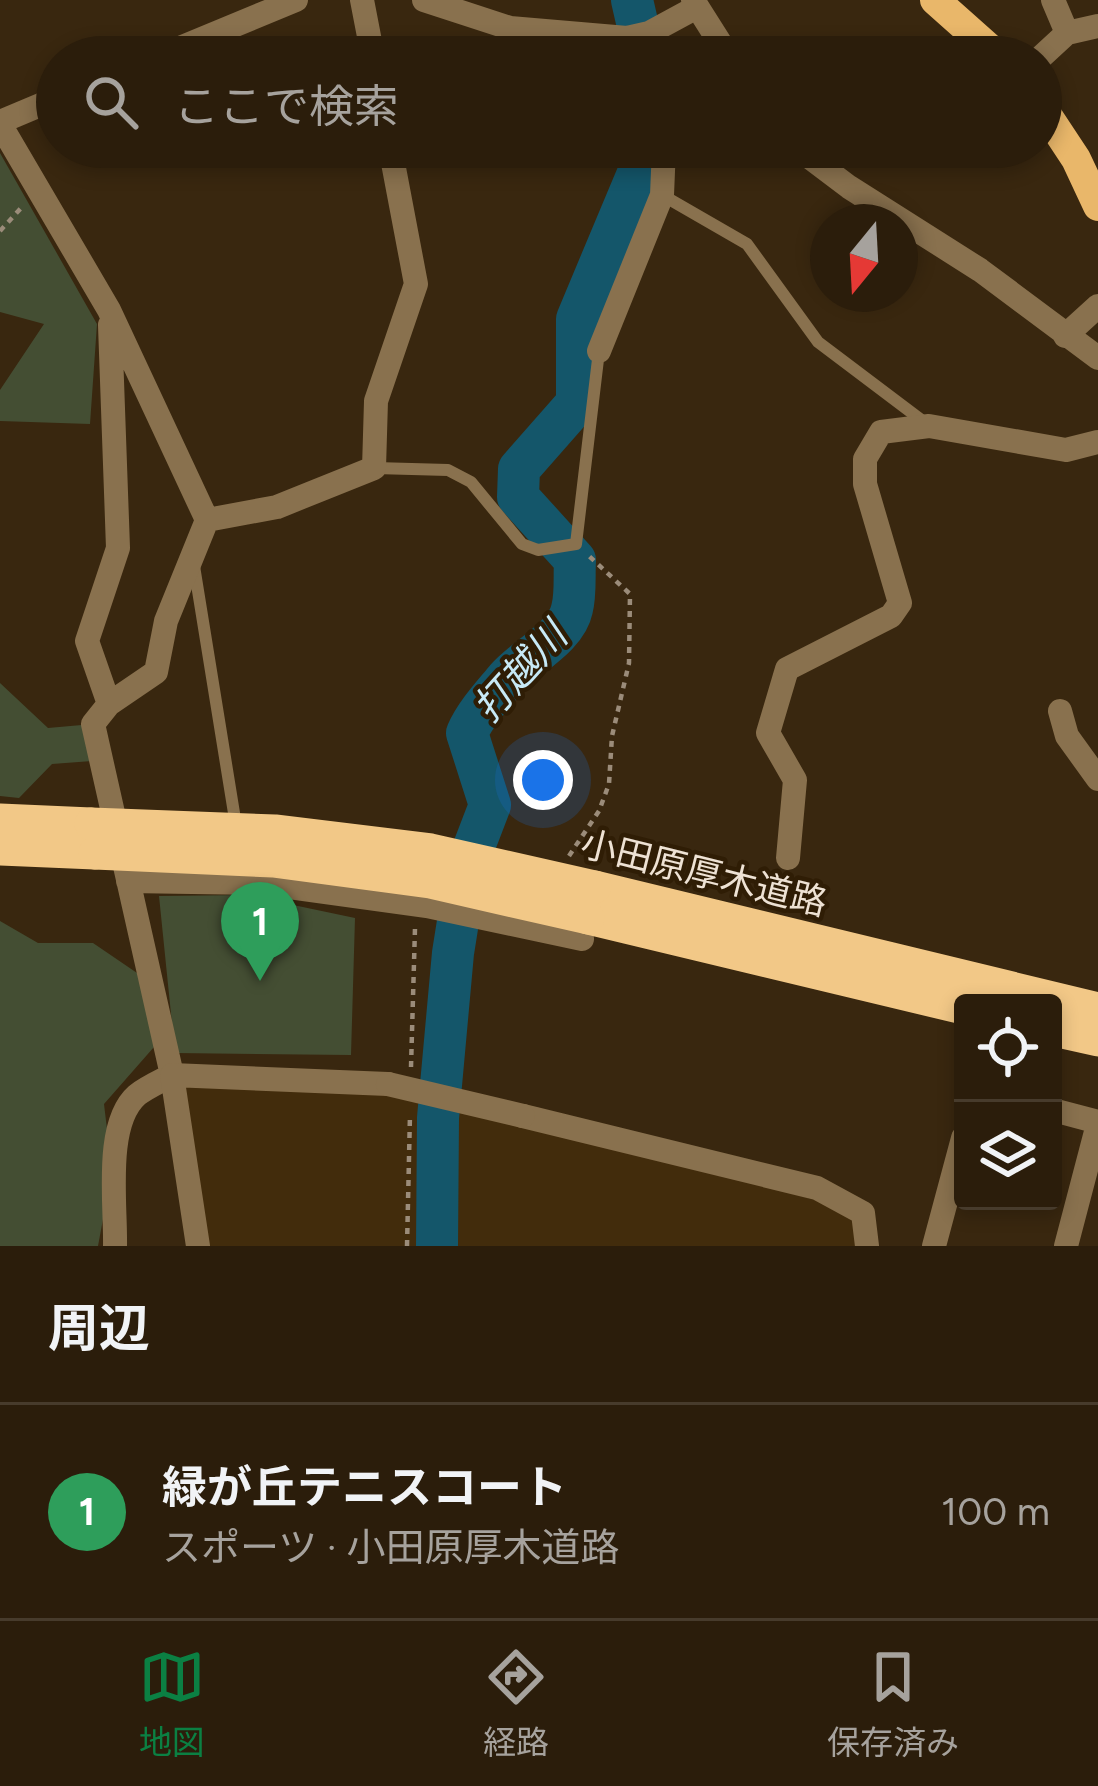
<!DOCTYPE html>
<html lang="ja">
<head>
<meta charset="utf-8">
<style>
	:root { --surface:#2b1d0b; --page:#372a19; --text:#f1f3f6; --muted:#a6a29d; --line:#473b2c; --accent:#0b8043 }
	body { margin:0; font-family:Figtree,"Noto Sans JP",sans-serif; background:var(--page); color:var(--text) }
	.controls { position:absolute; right:36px; bottom:36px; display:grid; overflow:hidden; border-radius:12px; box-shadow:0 6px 18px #0003 }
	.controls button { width:108px; height:108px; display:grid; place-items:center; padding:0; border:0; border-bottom:3px solid var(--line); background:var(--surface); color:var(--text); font:60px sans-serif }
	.compass { position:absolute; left:810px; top:204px; width:108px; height:108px; border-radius:50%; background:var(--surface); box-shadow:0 6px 18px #0003; rotate:198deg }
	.you { position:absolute; left:543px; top:780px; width:42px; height:42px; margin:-30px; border:9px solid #fff; border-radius:50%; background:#1a73e8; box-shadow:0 0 0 18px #1a73e833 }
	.badge { display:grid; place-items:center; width:78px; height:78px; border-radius:50%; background:var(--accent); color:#fff; font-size:39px; font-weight:700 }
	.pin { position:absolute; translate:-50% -99px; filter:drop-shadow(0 3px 6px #0008) }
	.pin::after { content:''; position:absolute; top:63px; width:42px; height:36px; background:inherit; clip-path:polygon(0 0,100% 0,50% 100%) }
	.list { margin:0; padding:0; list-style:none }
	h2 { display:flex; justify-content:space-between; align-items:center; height:156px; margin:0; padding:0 48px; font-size:51px }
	h2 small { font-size:39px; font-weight:400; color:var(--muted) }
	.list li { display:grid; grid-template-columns:78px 1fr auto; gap:36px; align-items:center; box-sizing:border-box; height:216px; padding:0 48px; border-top:3px solid var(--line) }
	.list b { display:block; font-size:45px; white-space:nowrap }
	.list p { margin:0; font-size:39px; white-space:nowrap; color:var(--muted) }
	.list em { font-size:39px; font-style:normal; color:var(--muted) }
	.icon { flex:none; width:66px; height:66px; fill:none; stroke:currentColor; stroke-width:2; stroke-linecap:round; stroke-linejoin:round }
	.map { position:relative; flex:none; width:1098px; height:1246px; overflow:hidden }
	.search { position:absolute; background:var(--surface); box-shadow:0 6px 18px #0003; left:36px; right:36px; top:36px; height:132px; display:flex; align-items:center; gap:30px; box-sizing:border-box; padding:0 42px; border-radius:66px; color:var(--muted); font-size:45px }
	.sheet { height:372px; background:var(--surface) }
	nav { display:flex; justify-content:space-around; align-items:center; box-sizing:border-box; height:168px; border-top:3px solid var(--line); background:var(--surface); font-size:33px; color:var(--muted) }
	nav a { display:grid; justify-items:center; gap:6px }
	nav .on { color:var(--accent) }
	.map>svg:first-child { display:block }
</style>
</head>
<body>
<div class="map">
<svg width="1098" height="1246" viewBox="0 0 1098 1246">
	<rect width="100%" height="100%" fill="#39270f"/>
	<path fill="#422c0c" d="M172 1075 388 1084 863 1213 864 1246H198Z"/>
	<path fill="#444e33" d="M0 153 97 324 90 424 0 421V390L44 324 0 312Z
		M0 683 48 728 93 724 92 761 52 764 19 798 0 796Z
		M246 895 355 918 351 1055 175 1053 159 896Z
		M0 921 38 943H93L140 975 154 1047 104 1104 112 1171 98 1246H0Z"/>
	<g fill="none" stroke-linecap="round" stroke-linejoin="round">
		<path stroke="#14566a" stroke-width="42" d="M632 0 645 57
			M437 1246 438 1118 453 953 467 865 490 805 467 733C476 713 492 696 506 679 525 657 566 638 572 609 576 594 574 576 575 560L518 497 519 469 577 403V319L649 147"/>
		<path stroke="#9b8c7a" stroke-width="4.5" stroke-dasharray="6 6" stroke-linecap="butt" d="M0 231 22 207
			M569 856 599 811 609 784 612 736 629 663 630 594 589 556
			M411 1067 415 928
			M407 1246 410 1114"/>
		<path stroke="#89714e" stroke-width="12" d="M662 195 747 244 818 342 928 425
			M375 468 448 470 471 482 522 544 538 550 576 544 599 351
			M194 566 234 813"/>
		<path stroke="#89714e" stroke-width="24" d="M362 0 373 57
			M424 0 510 28 627 38 649 33 697 7
			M693 0 729 57
			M1053 0 1067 33
			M649 33 654 57
			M158 57 296 0
			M1041 57 1067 33 1098 26
			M0 122 57 98
			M0 124 109 310 207 520 166 621 156 672 109 704 93 724 172 1075C161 1081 147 1087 137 1095 104 1124 116 1204 115 1246
			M796 147 849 187 980 270 1098 358
			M1065 336 1098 306
			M599 351 662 195 664 147
			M207 520 277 507 374 468 376 401 416 284 390 147
			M109 704 87 641 118 548 110 325
			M1060 711 1067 736 1098 779
			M788 858 795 780 768 733 787 669 891 616 900 603 865 484V459L881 432 929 426 1066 450 1098 442
			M128 881 260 883 427 906 582 939
			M1053 1110 1098 1122
			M934 1246 963 1138
			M1066 1246 1098 1124"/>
		<path stroke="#89714e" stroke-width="24" d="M523 1116 817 1188 863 1213 867 1246
			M198 1246 172 1075 388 1084"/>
		<path stroke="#e9b76a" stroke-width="30" d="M935 0 999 57
			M1041 106 1076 159 1098 206"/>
		<path stroke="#f2c887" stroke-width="33" d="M0 820 91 824
			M0 849 95 853
			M595 887 1098 1009
			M588 918 963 1008
			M1053 1030 1098 1040"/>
		<path stroke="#89714e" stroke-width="24" d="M388 1084 523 1116"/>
		<path stroke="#f2c887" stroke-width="33" d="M91 824 275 831 431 850 595 887
			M95 853 273 861 430 882 588 918"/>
	</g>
	<g text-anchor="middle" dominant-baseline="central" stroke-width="9" stroke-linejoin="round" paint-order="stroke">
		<g font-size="36" fill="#eee2d4" stroke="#2f1d05">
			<text transform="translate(704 873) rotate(14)">小田原厚木道路</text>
		</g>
		<g font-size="39" font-style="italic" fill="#c7e9f6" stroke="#2f1d05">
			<text transform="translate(520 672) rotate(-48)">打越川</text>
		</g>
	</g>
</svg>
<div class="controls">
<button><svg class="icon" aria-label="locate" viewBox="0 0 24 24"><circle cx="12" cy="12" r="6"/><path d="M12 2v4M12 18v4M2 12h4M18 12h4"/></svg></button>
<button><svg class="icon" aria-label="layers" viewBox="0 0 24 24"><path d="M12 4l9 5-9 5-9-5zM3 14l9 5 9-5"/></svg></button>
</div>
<svg class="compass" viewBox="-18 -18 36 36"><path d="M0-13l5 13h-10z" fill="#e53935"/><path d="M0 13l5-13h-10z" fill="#a6a29d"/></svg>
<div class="you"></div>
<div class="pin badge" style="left:260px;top:981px;background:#2e9e5b">1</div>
<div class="search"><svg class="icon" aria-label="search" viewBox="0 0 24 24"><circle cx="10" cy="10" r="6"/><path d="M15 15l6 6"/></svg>ここで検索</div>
</div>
<section class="sheet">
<h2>周辺<small></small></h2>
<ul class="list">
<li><span class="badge" style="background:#2e9e5b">1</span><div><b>緑が丘テニスコート</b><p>スポーツ · 小田原厚木道路</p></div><em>100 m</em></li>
</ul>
</section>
<nav>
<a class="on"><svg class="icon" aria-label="map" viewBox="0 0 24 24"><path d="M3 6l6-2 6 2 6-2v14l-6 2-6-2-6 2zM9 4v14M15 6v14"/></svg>地図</a>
<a><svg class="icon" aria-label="directions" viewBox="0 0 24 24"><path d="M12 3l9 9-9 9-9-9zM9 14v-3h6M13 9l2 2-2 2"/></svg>経路</a>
<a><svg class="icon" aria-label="saved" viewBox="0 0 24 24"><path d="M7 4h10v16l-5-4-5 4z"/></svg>保存済み</a>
</nav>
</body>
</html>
